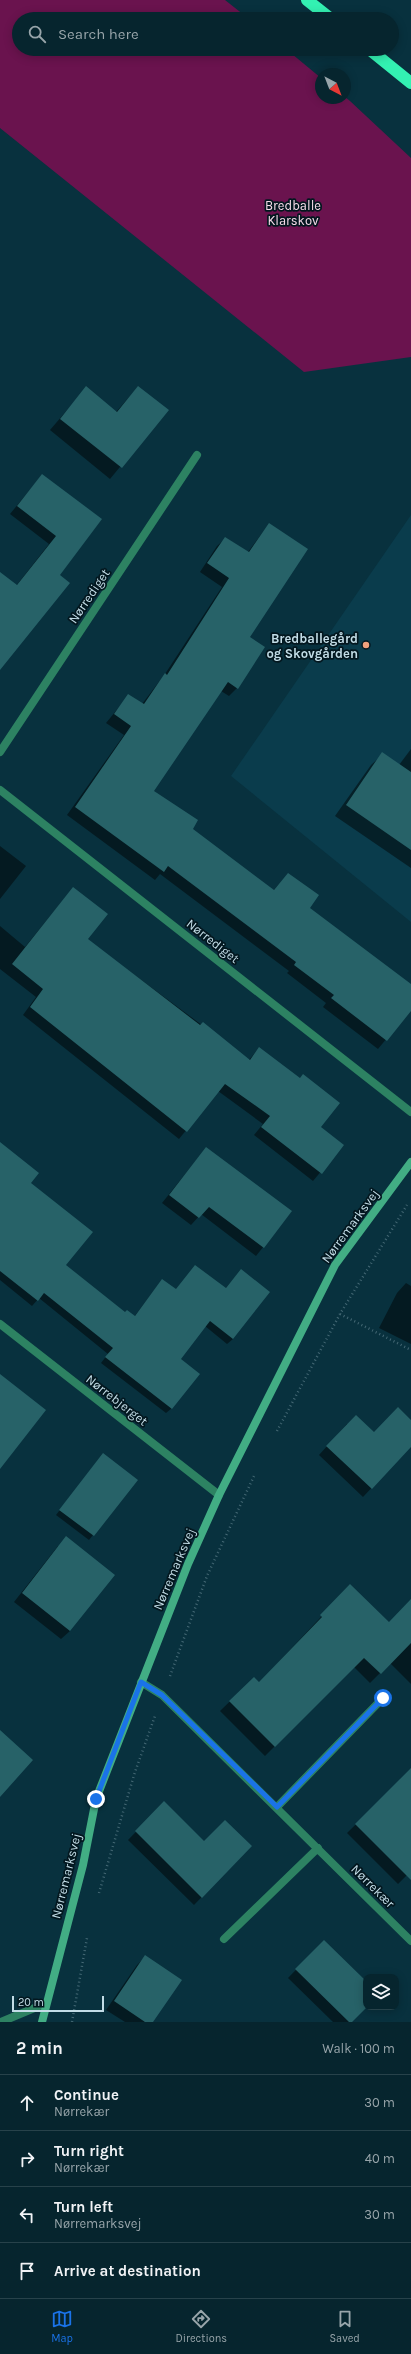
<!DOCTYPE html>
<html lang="en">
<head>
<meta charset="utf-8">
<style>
	:root { --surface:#06252e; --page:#14313a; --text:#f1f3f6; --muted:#98a5aa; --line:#27424a; --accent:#1a73e8 }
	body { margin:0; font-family:Karla,sans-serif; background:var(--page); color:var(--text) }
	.controls { position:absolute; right:12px; bottom:12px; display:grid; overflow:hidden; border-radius:8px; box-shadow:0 2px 10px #0003 }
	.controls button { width:36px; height:36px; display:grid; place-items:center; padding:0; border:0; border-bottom:1px solid var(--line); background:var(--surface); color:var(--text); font:20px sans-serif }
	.compass { position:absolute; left:315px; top:68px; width:36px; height:36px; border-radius:50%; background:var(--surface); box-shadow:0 2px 10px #0003; rotate:138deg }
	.scale { position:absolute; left:12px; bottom:10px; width:92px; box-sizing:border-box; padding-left:4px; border:2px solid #c2dce6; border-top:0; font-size:11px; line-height:14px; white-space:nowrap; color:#c2dce6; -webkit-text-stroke:3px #03171f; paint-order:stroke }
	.stop { position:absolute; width:12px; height:12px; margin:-9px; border:3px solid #1a73e8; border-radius:50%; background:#fff }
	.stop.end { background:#1a73e8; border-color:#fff; box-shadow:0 1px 4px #0008 }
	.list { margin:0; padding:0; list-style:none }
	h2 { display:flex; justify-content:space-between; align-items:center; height:52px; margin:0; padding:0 16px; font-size:17px }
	h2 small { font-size:13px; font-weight:400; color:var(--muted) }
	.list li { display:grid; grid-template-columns:26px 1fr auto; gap:12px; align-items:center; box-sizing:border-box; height:56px; padding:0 16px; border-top:1px solid var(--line) }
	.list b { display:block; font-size:15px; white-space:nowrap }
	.list p { margin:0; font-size:13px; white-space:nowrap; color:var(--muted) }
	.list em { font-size:13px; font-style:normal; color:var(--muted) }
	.icon { flex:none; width:22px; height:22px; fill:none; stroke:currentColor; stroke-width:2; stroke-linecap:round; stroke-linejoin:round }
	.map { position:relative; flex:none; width:411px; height:2022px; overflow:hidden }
	.search { position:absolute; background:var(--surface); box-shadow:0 2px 10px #0003; left:12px; right:12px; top:12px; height:44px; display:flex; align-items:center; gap:10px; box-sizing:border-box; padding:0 14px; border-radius:22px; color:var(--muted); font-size:15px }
	.sheet { height:276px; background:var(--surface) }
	nav { display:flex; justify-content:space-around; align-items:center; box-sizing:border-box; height:56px; border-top:1px solid var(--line); background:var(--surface); font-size:11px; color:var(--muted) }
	nav a { display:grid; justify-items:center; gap:2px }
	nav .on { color:var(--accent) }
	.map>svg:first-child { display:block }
</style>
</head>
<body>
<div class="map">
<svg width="411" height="2022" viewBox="0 0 411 2022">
	<rect width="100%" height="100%" fill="#08313e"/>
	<path fill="#0a3c4c" d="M411 515V922L231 776Z"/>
	<path fill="#6a134e" d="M0 0H225L249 19H19V49H286L321 78V98L345 97 350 101 411 158V357L304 372 0 128Z"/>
	<path fill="#0007" d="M138 387 167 410 110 479 50 430 86 388 116 412Z
		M42 475 101 519 59 575 0 669V573L16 586 49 544 10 514Z
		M269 524 237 688 229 696 221 691 152 791 191 829 273 891 288 874 308 908 411 986V1009L378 1049 323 1007 326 1003 287 973 289 971 160 874 155 880 67 815 124 735 106 723 129 695 142 704 165 674 222 587 200 572 217 546 226 538 248 552Z
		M411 749V868L335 816 371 765 383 754 399 765Z
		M0 846 26 866 0 899Z
		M73 888 86 939 249 1060 259 1048 320 1127 343 1145 313 1181 254 1135 263 1124 218 1091 179 1139 23 1015 36 997 0 969V926L25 947Z
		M0 1143 30 1183 65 1265 125 1313 134 1317 162 1280 176 1290 225 1289 241 1270 233 1339 227 1344 205 1326 179 1359 172 1408 166 1413 101 1363 108 1354 39 1298 32 1306 0 1280Z
		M206 1148 291 1212 256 1256 201 1214 191 1225 162 1203Z
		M406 1283 411 1286V1344L379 1328 397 1293Z
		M411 1421V1446L363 1497 319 1455 347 1424 374 1434Z
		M99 1459 136 1480 89 1540 56 1515Z
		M58 1546 70 1631 61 1639 14 1602Z
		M350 1586 389 1623 411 1600V1684L390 1663 370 1683 354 1667 265 1756 220 1711 254 1678 259 1683Z
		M402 1779 411 1788V1871L398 1884 347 1833Z
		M164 1803 204 1843 251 1846 194 1905 128 1840Z
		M324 1941 366 1983V2006L351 2022H333L288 1978Z
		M145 1957 152 2022H125L106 2010 137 1965Z"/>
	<path fill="#276268" d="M86 386 117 412 138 386 169 410 122 468 60 419Z
		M42 474 102 519 60 575 70 583 0 670V572L17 585 56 536 17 506Z
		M269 523 308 549 250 637 265 647 238 689 228 682 154 791 198 820 193 829 274 890 288 873 319 895 310 908 411 984V1011L387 1041 331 998 334 995 294 965 296 962 168 866 164 872 75 807 131 726 114 714 128 694 144 704 165 673 167 675 229 578 207 563 225 537 249 552Z
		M382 752 411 772V850L346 805Z
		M73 887 108 914 88 939 200 1025 203 1022 250 1060 259 1047 300 1078 303 1074 340 1103 321 1127 344 1145 322 1174 261 1127 270 1116 225 1084 187 1132 30 1007 43 989 12 964Z
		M0 1142 39 1173 31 1183 93 1232 66 1265 125 1312 127 1310 135 1316 162 1279 176 1289 195 1265 226 1288 241 1269 270 1292 233 1339 210 1321 181 1359 200 1374 172 1409 105 1357 113 1348 44 1293 38 1301 0 1271Z
		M206 1147 292 1211 264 1248 209 1207 199 1218 169 1195Z
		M0 1374 46 1410 0 1469Z
		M398 1407 411 1420V1447L372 1489 326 1446 356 1415 374 1432Z
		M103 1453 138 1480 94 1536 59 1510Z
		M66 1536 115 1575 70 1631 22 1593Z
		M350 1584 389 1622 411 1599V1643L381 1674 364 1658 275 1747 229 1701 254 1677 259 1682 322 1617 320 1615Z
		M0 1730 33 1760 0 1797Z
		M411 1768V1880L355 1824Z
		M164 1801 204 1841 225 1820 252 1846 202 1898 135 1831Z
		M324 1940 366 1981V2008L352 2022H349L295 1969Z
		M145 1955 182 1980 153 2022H145L114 2001Z"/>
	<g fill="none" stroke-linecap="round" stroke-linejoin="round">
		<path stroke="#446874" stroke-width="2.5" stroke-dasharray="1 3" stroke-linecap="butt" d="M340 1314 411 1350
			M277 1431 340 1314 407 1205
			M170 1676 207 1576 255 1474
			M99 1893 135 1772 155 1716
			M72 2022 87 1938"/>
		<path stroke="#2d8262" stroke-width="8" d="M0 752 197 455
			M0 790 411 1112
			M0 1324 219 1495
			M141 1682 162 1695 411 1941
			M277 1807 383 1698
			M224 1939 318 1848
			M1 2022 44 2004"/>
		<path stroke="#42ad84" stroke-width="8" d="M42 2022 83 1865 96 1799 188 1564 219 1495 335 1265 411 1162"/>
		<path stroke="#33f1b2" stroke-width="12" d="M307 0 331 19
			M369 49 411 83"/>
	</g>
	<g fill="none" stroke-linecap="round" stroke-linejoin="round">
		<path stroke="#1a73e8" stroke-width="5" d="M96 1799 141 1682 162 1695 277 1807 383 1698"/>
	</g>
	<circle fill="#f1a17d" stroke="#03171f" stroke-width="1.5" cx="366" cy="645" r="4"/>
	<g text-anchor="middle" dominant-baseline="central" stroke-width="3.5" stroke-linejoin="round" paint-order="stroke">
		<g font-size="13" fill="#f7dbea" stroke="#03171f">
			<text x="293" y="205">Bredballe<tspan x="293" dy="15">Klarskov</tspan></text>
		</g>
		<g font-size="13" fill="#c2dce6" stroke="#03171f">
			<text transform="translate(89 596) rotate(-56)">Nørrediget</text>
			<text transform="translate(213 941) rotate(38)">Nørrediget</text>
			<text transform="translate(350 1226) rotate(-54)">Nørremarksvej</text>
			<text transform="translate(117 1400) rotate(38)">Nørrebjerget</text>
			<text transform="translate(174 1569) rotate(-67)">Nørremarksvej</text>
			<text transform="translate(66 1876) rotate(-76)">Nørremarksvej</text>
			<text transform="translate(373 1886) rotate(45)">Nørrekær</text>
		</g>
		<g font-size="13" font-weight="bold" fill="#c2dce6" stroke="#03171f" text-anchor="end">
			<text x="358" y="638">Bredballegård<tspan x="358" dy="15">og Skovgården</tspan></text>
		</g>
	</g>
</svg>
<div class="controls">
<button><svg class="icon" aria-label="layers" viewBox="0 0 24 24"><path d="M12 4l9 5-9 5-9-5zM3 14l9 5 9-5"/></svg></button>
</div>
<svg class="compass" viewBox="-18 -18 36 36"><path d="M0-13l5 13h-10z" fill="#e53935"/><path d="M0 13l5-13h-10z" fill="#98a5aa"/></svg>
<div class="scale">20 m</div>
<div class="stop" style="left:383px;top:1698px"></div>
<div class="stop end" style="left:96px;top:1799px"></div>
<div class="search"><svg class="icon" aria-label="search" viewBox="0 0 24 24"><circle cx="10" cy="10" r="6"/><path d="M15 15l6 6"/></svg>Search here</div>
</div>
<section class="sheet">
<h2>2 min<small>Walk · 100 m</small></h2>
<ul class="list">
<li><svg class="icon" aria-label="ahead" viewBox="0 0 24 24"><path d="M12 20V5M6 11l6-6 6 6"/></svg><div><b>Continue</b><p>Nørrekær</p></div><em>30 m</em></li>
<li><svg class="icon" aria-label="right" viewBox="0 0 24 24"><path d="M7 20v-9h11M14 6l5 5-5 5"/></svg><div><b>Turn right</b><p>Nørrekær</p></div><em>40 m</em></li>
<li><svg class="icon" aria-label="left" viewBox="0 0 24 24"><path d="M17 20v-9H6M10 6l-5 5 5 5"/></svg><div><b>Turn left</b><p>Nørremarksvej</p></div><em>30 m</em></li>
<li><svg class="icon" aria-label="arrive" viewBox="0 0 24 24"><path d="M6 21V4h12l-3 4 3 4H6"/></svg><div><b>Arrive at destination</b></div></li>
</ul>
</section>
<nav>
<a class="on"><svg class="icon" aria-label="map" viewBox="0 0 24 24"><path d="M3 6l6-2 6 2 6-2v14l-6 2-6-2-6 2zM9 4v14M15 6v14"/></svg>Map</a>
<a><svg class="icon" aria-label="directions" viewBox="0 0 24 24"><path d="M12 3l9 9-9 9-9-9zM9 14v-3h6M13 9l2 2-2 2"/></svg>Directions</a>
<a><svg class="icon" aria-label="saved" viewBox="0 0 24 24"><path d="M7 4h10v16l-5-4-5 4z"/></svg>Saved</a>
</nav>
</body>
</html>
